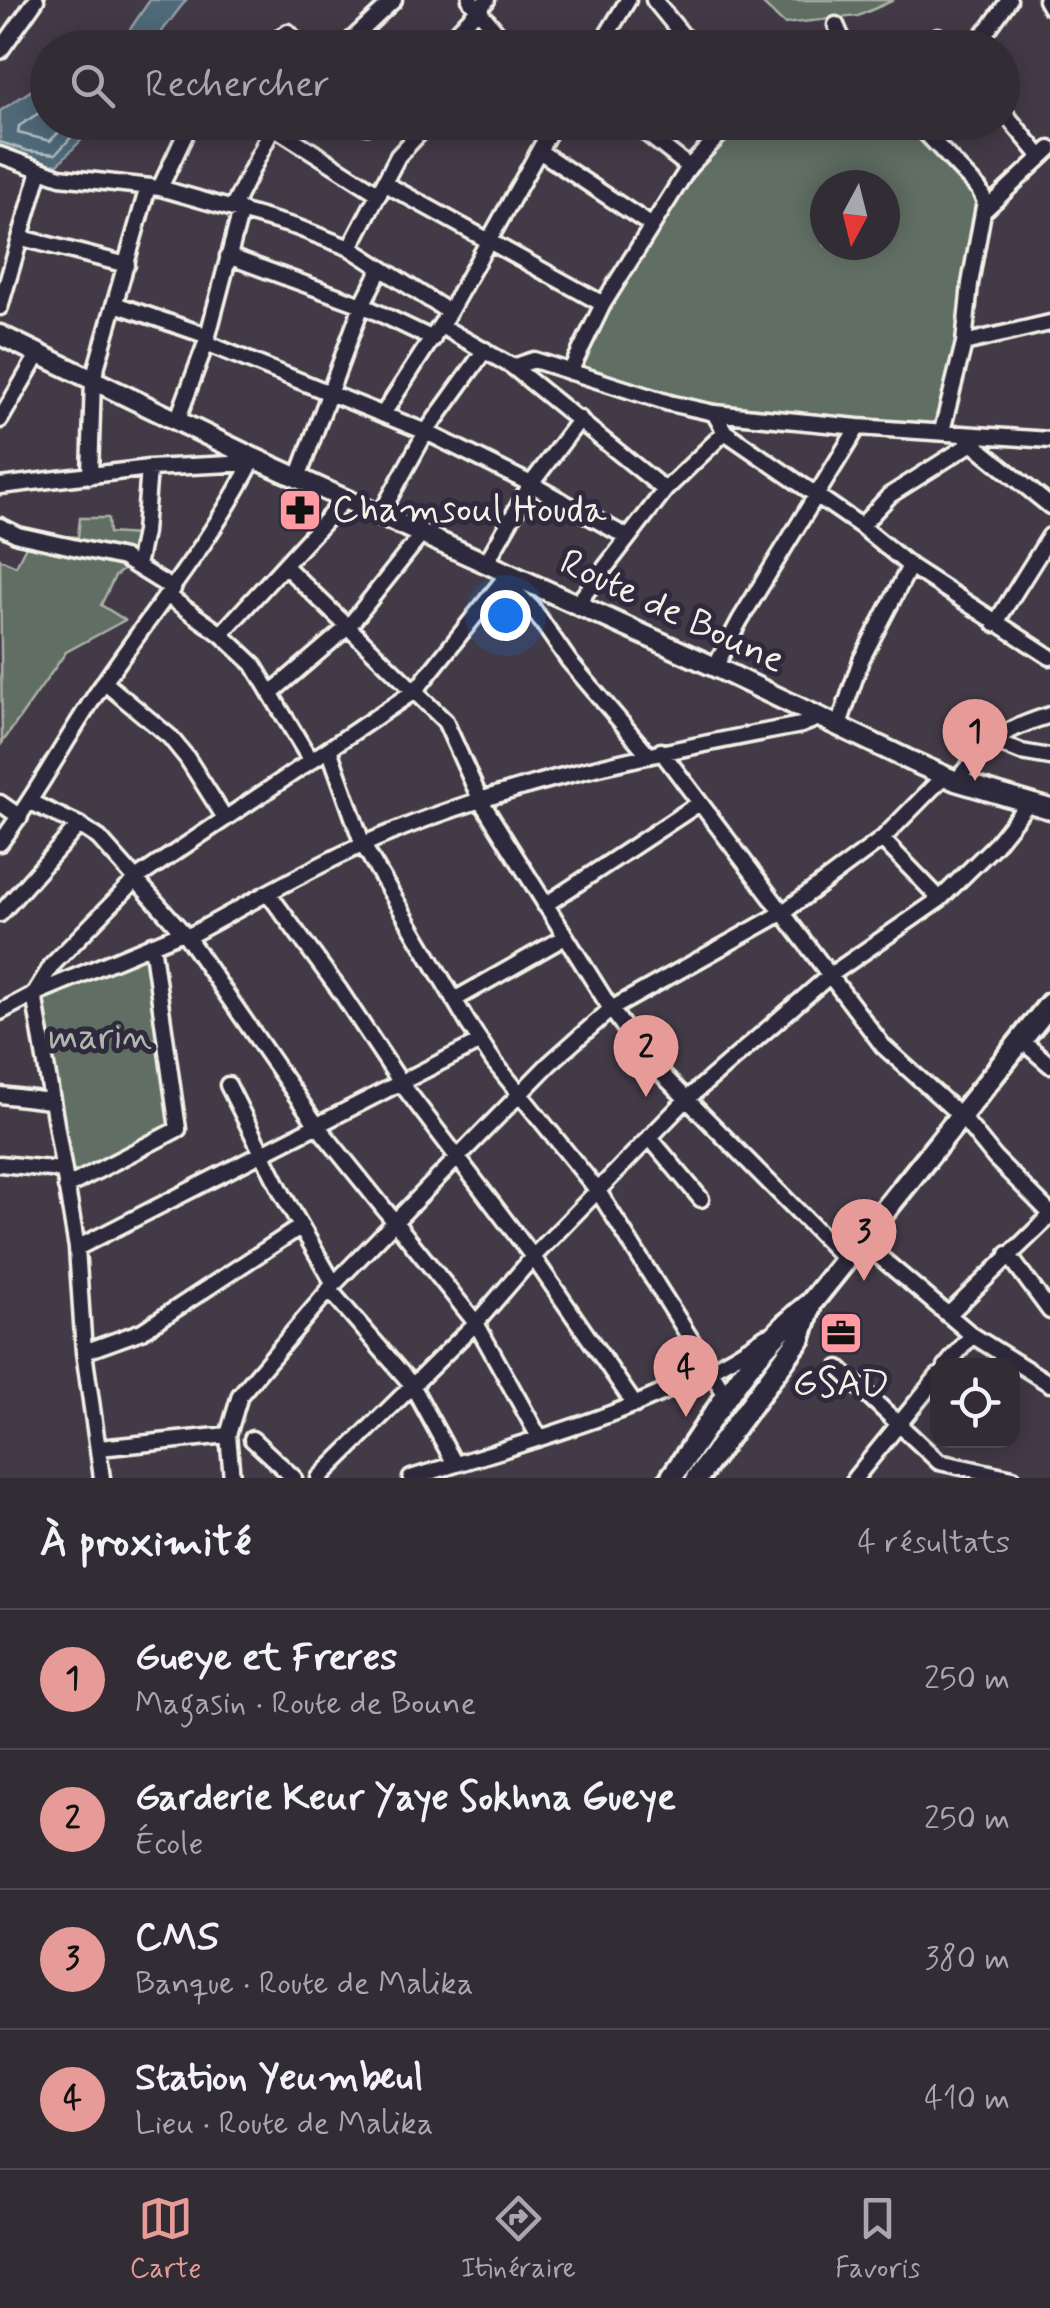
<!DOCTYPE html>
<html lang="fr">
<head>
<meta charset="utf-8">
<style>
	:root { --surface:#322c35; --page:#3a343d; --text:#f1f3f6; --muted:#a8a7ad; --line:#4d4850; --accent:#e69b98 }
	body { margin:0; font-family:Mynerve,sans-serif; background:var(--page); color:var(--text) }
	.controls { position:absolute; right:30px; bottom:30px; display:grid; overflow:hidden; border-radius:20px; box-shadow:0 5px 25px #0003 }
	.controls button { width:90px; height:90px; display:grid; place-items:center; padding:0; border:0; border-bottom:2px solid var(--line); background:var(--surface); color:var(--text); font:50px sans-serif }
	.compass { position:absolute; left:810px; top:170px; width:90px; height:90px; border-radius:50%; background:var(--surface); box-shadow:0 5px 25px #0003; rotate:187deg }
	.you { position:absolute; left:505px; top:615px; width:35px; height:35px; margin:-25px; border:8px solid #fff; border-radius:50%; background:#1a73e8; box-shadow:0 0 0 15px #1a73e833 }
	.badge { display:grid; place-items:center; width:65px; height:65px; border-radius:50%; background:var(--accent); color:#111; font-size:32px; font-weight:700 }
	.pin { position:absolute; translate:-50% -82px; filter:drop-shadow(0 2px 5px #0008) }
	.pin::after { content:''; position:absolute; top:52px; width:35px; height:30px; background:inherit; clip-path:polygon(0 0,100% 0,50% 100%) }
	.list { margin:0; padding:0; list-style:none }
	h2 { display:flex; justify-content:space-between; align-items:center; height:130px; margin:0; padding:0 40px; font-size:42px }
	h2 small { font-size:32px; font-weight:400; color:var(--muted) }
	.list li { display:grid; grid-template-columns:65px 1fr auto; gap:30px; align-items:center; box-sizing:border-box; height:140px; padding:0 40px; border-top:2px solid var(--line) }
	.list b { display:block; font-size:38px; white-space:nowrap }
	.list p { margin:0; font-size:32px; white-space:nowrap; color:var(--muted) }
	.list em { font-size:32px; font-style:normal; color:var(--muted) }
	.icon { flex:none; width:55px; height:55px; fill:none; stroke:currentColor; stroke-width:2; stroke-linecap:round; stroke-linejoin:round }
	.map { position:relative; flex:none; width:1050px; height:1478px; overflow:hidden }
	.search { position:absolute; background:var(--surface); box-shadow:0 5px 25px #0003; left:30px; right:30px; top:30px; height:110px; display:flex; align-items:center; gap:25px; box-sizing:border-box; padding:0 35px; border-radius:55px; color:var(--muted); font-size:38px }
	.sheet { height:690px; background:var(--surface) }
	nav { display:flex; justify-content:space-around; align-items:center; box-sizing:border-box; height:140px; border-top:2px solid var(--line); background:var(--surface); font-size:28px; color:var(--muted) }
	nav a { display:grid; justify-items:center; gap:5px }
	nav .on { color:var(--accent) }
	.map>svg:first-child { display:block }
</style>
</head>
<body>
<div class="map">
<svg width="1050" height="1478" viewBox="0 0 1050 1478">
	<rect width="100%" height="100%" fill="#433a47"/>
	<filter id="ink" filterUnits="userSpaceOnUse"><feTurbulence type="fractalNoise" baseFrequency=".01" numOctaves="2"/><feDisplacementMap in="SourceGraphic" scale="20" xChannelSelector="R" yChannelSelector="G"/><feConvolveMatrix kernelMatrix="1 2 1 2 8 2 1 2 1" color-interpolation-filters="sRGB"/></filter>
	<g filter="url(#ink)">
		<path fill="#606e63" stroke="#aab0a6" stroke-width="2.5" fill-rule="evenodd" d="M759 0H894L858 16 784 24Z
			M738 123H907L984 205 963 343 934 426 699 402 579 366 610 306 712 146ZM825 185H885V245H825Z
			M80 518H108L109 533 137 535 134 561 115 576 101 605 125 620 66 652 2 743 0 559 16 566 32 534 78 537Z
			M144 946 170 1127 64 1178 37 999Z"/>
		<path fill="#506979" stroke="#929fa5" stroke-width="2.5" d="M150 0H186L150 47H100L126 35Z
			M47 80 48 122 98 123 58 164 26 161 0 151V111Z"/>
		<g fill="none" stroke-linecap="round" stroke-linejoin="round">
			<path stroke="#b2bbbc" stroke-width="2.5" d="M48 107 19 126 18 133 50 141 69 122
				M0 142 28 151 56 154 85 122"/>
			<g stroke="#f4f1e8" stroke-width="21">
				<path id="minor" d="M470 0 510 48
					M654 0 693 48
					M1046 0 1050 7
					M836 25 846 48
					M938 36 950 48
					M266 48 288 32 302 48
					M343 48 394 0
					M442 48 487 0
					M599 48 628 0
					M969 48 990 27 1009 0
					M0 51 36 0
					M1002 110 1041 157
					M266 122 379 194
					M362 122 367 126 371 122
					M632 122 689 167
					M915 122 979 189 985 201 970 284 964 343 942 431
					M539 151 652 226
					M0 155 60 177 160 188 296 227 350 248 449 312
					M384 183 603 304
					M160 188 191 122
					M233 207 275 123
					M986 209 1050 149
					M22 238 127 265
					M350 248 398 156 430 122
					M228 256 362 305 433 339
					M115 304 208 336
					M0 307 40 170
					M441 326 513 367 665 490
					M206 343 426 432 531 484 627 537
					M964 343 1050 323
					M513 367 534 360 669 403 714 413 858 427 1050 440
					M570 372 603 304 689 167 732 122
					M714 413 725 432 861 526 910 566 1050 657
					M383 414 449 312 555 122
					M0 420 39 353
					M177 421 206 343 241 210
					M965 437 1050 506
					M90 476 93 379 148 187
					M298 478 362 305 380 270
					M0 486 149 468 252 463
					M380 515 426 432 485 350
					M0 526 18 535 123 558 173 589
					M861 526 890 495 972 443
					M486 563 531 484 580 419
					M137 566 144 532 149 468
					M285 566 445 721 481 801 611 1009 646 1058 845 1259
					M503 579 533 609 569 661 648 754
					M168 596 221 634 253 664 311 761
					M577 604 665 490 725 432
					M995 624 1050 536
					M221 634 345 499
					M715 667 740 620 858 427
					M104 682 170 737 187 758 225 818
					M272 692 349 626 422 534
					M839 725 861 660 910 566
					M991 740 1021 752 1050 757
					M329 749 363 845 468 1023 494 1062 598 1191 727 1397
					M661 751 883 1046 962 1117 995 1158 1050 1213
					M956 781C990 740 999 731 1050 715
					M30 802 79 825 99 838 187 937 316 1124 476 1323 539 1437
					M0 803 20 817
					M882 839 940 899
					M0 843C39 792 68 734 105 681 156 607 213 539 254 458
					M268 893 340 991 401 1083 533 1257 635 1405
					M545 905 698 804
					M0 914 79 825
					M187 937C245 906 302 872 362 845 500 783 653 753 801 725L821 717
					M454 1000 565 937
					M0 1012 34 994 183 932
					M1021 1040 1050 1065
					M228 1085 283 1195 334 1284
					M0 1095 50 1101
					M650 1138 701 1199
					M0 1164 61 1170
					M66 1187 178 1129 152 944
					M861 1241 972 1335 1050 1384
					M77 1248 480 1042
					M1008 1254 1050 1311
					M329 1289 412 1385 455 1464
					M948 1315 1050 1216
					M84 1352 142 1331 300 1227
					M946 1366 972 1335
					M839 1368 939 1462 1013 1478
					M252 1439 294 1478
					M99 1448 228 1435
					M102 1478 84 1352 77 1248 34 994 52 965 137 878 416 690 509 573
					M232 1478 228 1435 240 1395 334 1284 549 1064 611 1009 782 913 882 839 944 776
					M319 1478 476 1323 533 1257 687 1099 829 976 940 899 994 846 1029 802
					M411 1478C532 1440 661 1408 766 1336
					M855 1478 938 1376"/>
			</g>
			<g stroke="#f4f1e8" stroke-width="25">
				<path id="tertiary" d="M0 335 254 458 715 667 911 761 956 781 1050 809"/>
			</g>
			<g stroke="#f4f1e8" stroke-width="28">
				<path id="secondary" d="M671 1478C714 1417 751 1349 811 1303L1050 1004
					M697 1478 800 1338 811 1303"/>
			</g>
			<use href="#minor" stroke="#2f2a3d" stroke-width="14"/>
			<use href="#tertiary" stroke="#2f2a3d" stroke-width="18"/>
			<use href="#secondary" stroke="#2f2a3d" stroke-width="20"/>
		</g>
	</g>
	<defs>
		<g id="pharmacy-square" transform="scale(2.25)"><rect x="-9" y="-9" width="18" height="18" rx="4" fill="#ff9aa2" stroke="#2f2a3d"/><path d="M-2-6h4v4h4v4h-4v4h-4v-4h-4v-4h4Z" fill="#111"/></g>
		<g id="office-square" transform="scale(2.25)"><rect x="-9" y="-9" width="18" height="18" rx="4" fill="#ff9aa2" stroke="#2f2a3d"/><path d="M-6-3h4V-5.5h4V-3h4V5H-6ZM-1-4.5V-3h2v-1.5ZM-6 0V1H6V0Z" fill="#111"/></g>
	</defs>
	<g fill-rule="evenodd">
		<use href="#pharmacy-square" x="300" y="510"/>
		<use href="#office-square" x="841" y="1333"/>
	</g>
	<g text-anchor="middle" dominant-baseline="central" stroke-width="10" stroke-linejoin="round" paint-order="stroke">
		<g font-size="38" fill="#f4f1e8" stroke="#2f2a3d" text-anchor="start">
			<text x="332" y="510">Chamsoul Houda</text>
			<text x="841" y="1384" text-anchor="middle">GSAD</text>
		</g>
		<g font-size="38" fill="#f4f1e8" stroke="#2f2a3d">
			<text transform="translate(672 612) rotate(25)">Route de Boune</text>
		</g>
		<g font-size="38" fill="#b1b6ac" stroke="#2f2a3d">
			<text x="100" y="1037">marin</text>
		</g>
	</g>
</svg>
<div class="controls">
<button><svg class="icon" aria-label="locate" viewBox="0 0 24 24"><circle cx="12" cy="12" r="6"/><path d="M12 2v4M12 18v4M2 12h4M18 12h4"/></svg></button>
</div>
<svg class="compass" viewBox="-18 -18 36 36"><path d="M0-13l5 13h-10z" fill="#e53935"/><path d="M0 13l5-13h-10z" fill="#a8a7ad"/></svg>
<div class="you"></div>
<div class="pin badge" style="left:975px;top:781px">1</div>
<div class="pin badge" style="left:646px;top:1097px">2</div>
<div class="pin badge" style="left:864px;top:1281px">3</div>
<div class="pin badge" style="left:686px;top:1417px">4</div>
<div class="search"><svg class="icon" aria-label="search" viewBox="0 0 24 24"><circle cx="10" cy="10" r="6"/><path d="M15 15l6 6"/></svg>Rechercher</div>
</div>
<section class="sheet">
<h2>À proximité<small>4 résultats</small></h2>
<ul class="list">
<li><span class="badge">1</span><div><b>Gueye et Freres</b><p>Magasin · Route de Boune</p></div><em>250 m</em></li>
<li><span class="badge">2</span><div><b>Garderie Keur Yaye Sokhna Gueye</b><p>École</p></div><em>250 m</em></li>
<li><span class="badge">3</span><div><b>CMS</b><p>Banque · Route de Malika</p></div><em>380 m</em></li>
<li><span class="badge">4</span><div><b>Station Yeumbeul</b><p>Lieu · Route de Malika</p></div><em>410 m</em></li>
</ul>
</section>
<nav>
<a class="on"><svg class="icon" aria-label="map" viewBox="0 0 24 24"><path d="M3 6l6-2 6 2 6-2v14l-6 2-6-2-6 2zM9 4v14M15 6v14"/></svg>Carte</a>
<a><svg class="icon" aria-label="directions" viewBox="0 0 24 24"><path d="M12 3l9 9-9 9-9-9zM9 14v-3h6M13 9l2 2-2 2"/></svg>Itinéraire</a>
<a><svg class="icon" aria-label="saved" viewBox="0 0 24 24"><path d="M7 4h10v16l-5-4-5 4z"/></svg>Favoris</a>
</nav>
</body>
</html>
